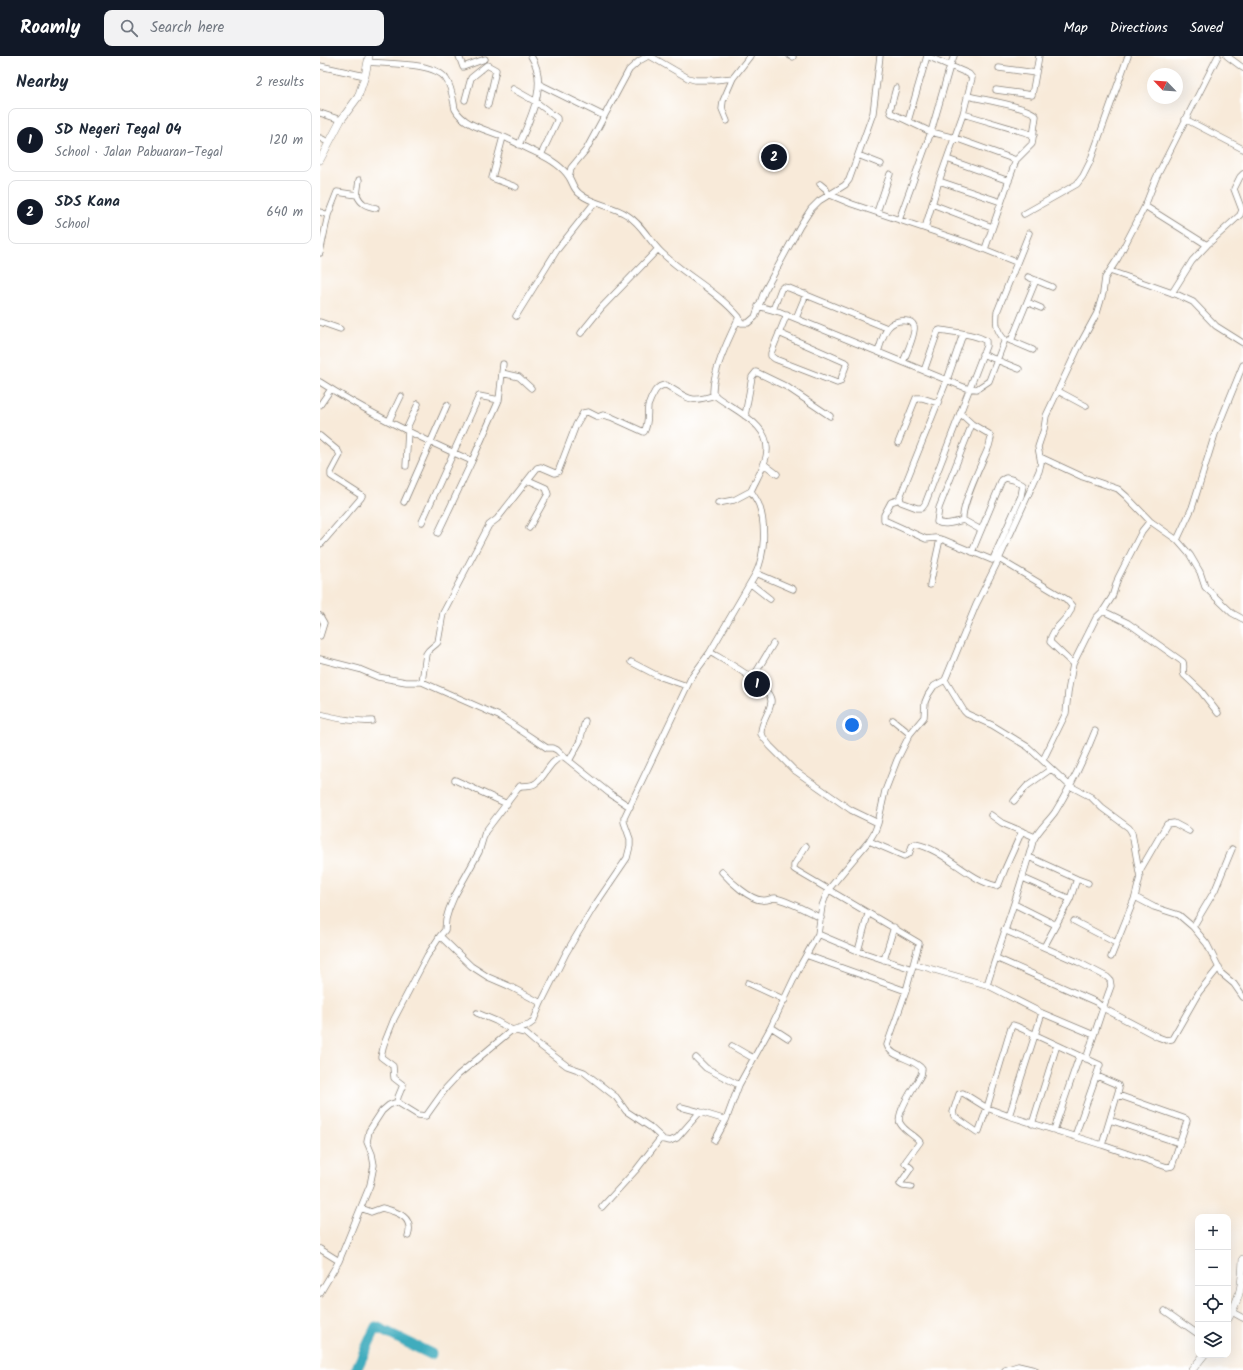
<!DOCTYPE html>
<html lang="en">
<head>
<meta charset="utf-8">
<style>
	:root { --surface:#fff; --page:#f2f2f3; --text:#1f2937; --muted:#747a83; --line:#e0e1e3; --accent:#111827 }
	body { margin:0; font-family:Kalam,sans-serif; background:var(--page); color:var(--text) }
	.controls { position:absolute; right:12px; bottom:12px; display:grid; overflow:hidden; border-radius:8px; box-shadow:0 4px 16px #0002 }
	.controls button { width:36px; height:36px; display:grid; place-items:center; padding:0; border:0; border-bottom:1px solid var(--line); background:var(--surface); color:var(--text); font:20px sans-serif }
	.compass { position:absolute; left:827px; top:12px; width:36px; height:36px; border-radius:50%; background:var(--surface); box-shadow:0 4px 16px #0002; rotate:295deg }
	.you { position:absolute; left:532px; top:669px; width:14px; height:14px; margin:-10px; border:3px solid #fff; border-radius:50%; background:#1a73e8; box-shadow:0 0 0 6px #1a73e833 }
	.badge { display:grid; place-items:center; width:26px; height:26px; border-radius:50%; background:var(--accent); color:#fff; font-size:13px; font-weight:700 }
	.pin { position:absolute; translate:-50% -50%; border:2px solid #fff; box-shadow:0 1px 4px #0006 }
	.list { margin:0; padding:0; list-style:none }
	h2 { display:flex; justify-content:space-between; align-items:center; height:52px; margin:0; padding:0 16px; font-size:17px }
	h2 small { font-size:13px; font-weight:400; color:var(--muted) }
	.list li { display:grid; grid-template-columns:26px 1fr auto; gap:12px; align-items:center; box-sizing:border-box; height:64px; margin:0 8px 8px; padding:0 8px; border:1px solid var(--line); border-radius:8px }
	.list b { display:block; font-size:15px; white-space:nowrap }
	.list p { margin:0; font-size:13px; white-space:nowrap; color:var(--muted) }
	.list em { font-size:13px; font-style:normal; color:var(--muted) }
	.icon { flex:none; width:22px; height:22px; fill:none; stroke:currentColor; stroke-width:2; stroke-linecap:round; stroke-linejoin:round }
	.map { position:relative; flex:none; width:923px; height:1314px; overflow:hidden }
	header { display:flex; align-items:center; gap:24px; box-sizing:border-box; height:56px; padding:0 20px; background:var(--accent); color:#fff }
	header strong { font-size:19px }
	nav { display:flex; gap:22px; margin-inline-start:auto; font-size:14px }
	.search { width:280px; height:36px; background:var(--page); display:flex; align-items:center; gap:10px; box-sizing:border-box; padding:0 14px; border-radius:8px; color:var(--muted); font-size:15px }
	main { display:flex }
	aside { flex:1; background:var(--surface) }
	.map>svg:first-child { display:block }
</style>
</head>
<body>
<header>
<strong>Roamly</strong>
<div class="search"><svg class="icon" aria-label="search" viewBox="0 0 24 24"><circle cx="10" cy="10" r="6"/><path d="M15 15l6 6"/></svg>Search here</div>
<nav><a>Map</a><a>Directions</a><a>Saved</a></nav>
</header>
<main>
<aside>
<h2>Nearby<small>2 results</small></h2>
<ul class="list">
<li><span class="badge">1</span><div><b>SD Negeri Tegal 04</b><p>School · Jalan Pabuaran–Tegal</p></div><em>120 m</em></li>
<li><span class="badge">2</span><div><b>SDS Kana</b><p>School</p></div><em>640 m</em></li>
</ul>
</aside>
<div class="map">
<svg width="923" height="1314" viewBox="0 0 923 1314">
	<rect width="100%" height="100%" fill="#fff"/>
	<filter id="ink" filterUnits="userSpaceOnUse"><feTurbulence type="fractalNoise" baseFrequency=".025" numOctaves="2"/><feDisplacementMap in="SourceGraphic" scale="8" xChannelSelector="R" yChannelSelector="G"/><feConvolveMatrix kernelMatrix="1 2 1 2 8 2 1 2 1" color-interpolation-filters="sRGB"/></filter>
	<filter id="wash" filterUnits="userSpaceOnUse"><feTurbulence type="fractalNoise" baseFrequency=".012" numOctaves="4" result="noise"/><feDisplacementMap in="SourceGraphic" scale="16" xChannelSelector="R" yChannelSelector="G"/><feGaussianBlur stdDeviation="0.9" result="paint"/><feColorMatrix in="noise" values="0 0 0 0 0 0 0 0 0 0 0 0 0 0 0 0 0 1.4 0 .05"/><feComposite in="paint" operator="in"/></filter>
	<g filter="url(#wash)">
		<rect width="100%" height="100%" fill="#f8ead9"/>
		<g fill="none" stroke-linecap="round" stroke-linejoin="round">
			<path stroke="#3facbd" stroke-width="11" d="M36 1314 56 1271 111 1298"/>
		</g>
	</g>
	<g filter="url(#ink)">
		<g fill="none" stroke-linecap="round" stroke-linejoin="round">
			<g stroke="#8a837a" stroke-width="7">
				<path id="minor" d="M139 0 143 11 165 3
					M330 0 368 22 375 24H395L413 22 430 0
					M470 0 473 1
					M907 0 923 12
					M48 6C67 8 115 6 126 23 132 31 133 44 135 53 144 70 168 74 184 81 195 86 206 92 217 97 228 102 242 110 249 121 253 127 253 133 260 138 273 149 293 149 307 159 322 168 329 185 342 197 366 220 397 235 419 261 410 280 392 316 393 337L397 341C417 356 454 370 446 401 443 413 436 424 431 435 434 440 437 444 439 449 446 468 445 499 436 517L390 596C403 604 453 630 451 646 450 657 440 667 441 678L450 690 474 714 531 754 558 767 565 735 577 704 590 678 604 661 605 646 608 639 614 630 625 624 644 655 647 658 672 669 708 691 750 730 771 741 782 752 809 772 812 777 819 816 820 821 815 841 834 851 859 859 873 871 887 888 902 918 914 928 923 941
					M0 10 45 20
					M679 12 716 17
					M219 28 284 60
					M576 32 570 54 571 57 611 76 635 82 696 104
					M193 33 216 46 237 62V65L221 99
					M676 34 712 39 719 0
					M647 40C660 43 711 51 716 60L712 88 696 104 665 193
					M145 44 151 22 167 9 176 14 168 49
					M0 57 21 64
					M643 58 714 79
					M865 63 923 93
					M407 65 402 53 403 45 413 22
					M588 65 607 0
					M183 81 172 122 196 131
					M0 82 8 86
					M199 89C210 62 229 28 211 0
					M538 99 561 108
					M627 103 689 125
					M249 121 251 112 266 94 309 14 319 5 328 0
					M619 125 681 146
					M500 128 506 133 508 138 532 148 651 188 696 206
					M37 139C41 148 46 150 56 152
					M612 148 672 171
					M825 150 887 189
					M0 156 8 159 0 197
					M557 156 570 118
					M704 158 757 128 763 120 770 106 808 0
					M8 159 17 136 37 139 39 124
					M579 164 611 76 630 10 634 0
					M605 172 619 125 643 58 652 22 649 18 607 0
					M790 215 858 239 873 246 896 270 923 287
					M708 221 732 231
					M852 237 872 205 887 189 920 159 922 154 914 133 920 121 923 118
					M707 246 721 252
					M438 250 460 256 646 332 657 333 669 325 684 286V283C676 274 676 268 677 256L709 177
					M453 254 461 233 463 231 469 232 567 272
					M196 260 237 194 275 146
					M419 261 421 267H428L435 261 444 236 480 170 491 153 499 145 525 129 529 124 553 57 560 0
					M476 262 486 238
					M0 266 20 273
					M261 277 282 251 338 193
					M459 277 527 307 520 326 517 327 455 303 451 300V297L467 258
					M689 284 713 294
					M691 285 716 224
					M558 296C563 281 566 262 587 265 590 265 593 267 594 270 596 277 586 299 583 306
					M662 298 699 313
					M604 315 618 275 620 274C632 276 657 278 666 285V290L605 448 602 452H597L581 446 580 441 627 324 643 278
					M182 317 199 321 211 332
					M0 326C48 357 100 382 152 405
					M738 335 766 350
					M0 349 11 333
					M640 357 652 368 669 378 671 382 669 390C662 407 641 449 643 464L661 474
					M425 360 432 321 436 316 467 331 510 360
					M69 365 81 340
					M86 374 98 348
					M0 380 18 395 20 399 11 416V420L42 440 41 442 2 487 0 488
					M578 387 596 342H602L618 347
					M720 401 763 421 798 433 806 440 830 465
					M444 408 457 418
					M86 410 88 375
					M208 424 226 432 228 438 209 472
					M580 443 571 446 564 459V464L606 483 615 482 624 484 672 504 673 503 701 440 703 429 694 424 686 422 682 424 652 496
					M84 446 127 349
					M398 447 414 444 431 435
					M643 464C635 466 625 470 617 466L619 452 652 368
					M102 466 159 340 179 344
					M118 477 152 405 179 344 183 308
					M857 484 872 452 895 378 923 309
					M679 503 746 543 752 550C750 564 731 571 730 586L753 608
					M436 517 473 533
					M431 528 450 543
					M610 529 620 483
					M783 555 808 567 863 606C865 611 862 615 864 619L880 634 898 657
					M0 560 4 567 0 580
					M0 603 39 613 58 621 86 626H102L179 660 227 692H233L237 694 243 700
					M311 606 338 620 367 630
					M432 623 453 588
					M625 624 656 549 679 503 719 415 721 407 718 391 724 373 726 360 758 292 777 257 783 237 785 222 798 202 825 150 836 122 898 0
					M102 626 106 598C109 592 114 591 118 586L123 557 169 469 177 463 217 412 221 411 235 417 238 416 256 369 263 357 268 356 278 361 283 359 291 361 324 376C329 368 327 358 328 350 330 344 332 340 335 335 338 331 341 329 346 329 368 342 369 348 395 339
					M0 658C18 663 34 666 52 665
					M573 664 590 678
					M723 704 746 657 748 636 753 608 776 562 783 555 792 541 798 522 822 475 830 465 857 484 870 499 880 516 885 531 912 557 923 563
					M249 705 260 685 265 665
					M135 724 187 748
					M694 745 707 730 731 713
					M671 759 682 767 715 781
					M549 785 584 800 589 798 592 790 595 788C624 793 647 823 676 830L679 828 685 813 702 775
					M486 790 474 809V813L477 815 599 887 586 935 567 989C571 1002 594 1002 602 1013L601 1019C596 1028 575 1058 580 1067 585 1076 595 1079 600 1086L586 1105 585 1107 591 1112 580 1128 583 1130 591 1131
					M709 801 757 823 768 827
					M402 816C410 825 430 844 442 844 447 845 451 842 455 842 467 844 489 856 501 862
					M819 816 847 768 854 767 869 775
					M703 822 750 843
					M694 848 736 869
					M754 865 796 887
					M873 871 895 834 912 793
					M498 878 538 895 592 913
					M120 880 151 910 168 921 189 930 221 947
					M724 891 750 843 757 823
					M538 895 548 858
					M486 899 586 935
					M791 901 815 841
					M676 902 776 946 783 952 791 930 790 924 787 921 758 906 684 874
					M564 904 574 871
					M594 908 667 929 722 957 774 979
					M428 927 465 944
					M667 929C682 881 700 834 713 785 718 774 728 766 735 756 751 730 764 703 775 675
					M157 957 176 965 192 974 205 977 214 985 247 1010 264 1016 296 1041 306 1055 330 1071 342 1082
					M451 971 468 982
					M412 990 433 1002
					M376 1002 386 1012 419 1029
					M766 1003 783 952 838 981 846 984 852 983 879 936 899 911
					M777 1020 798 1029 799 1033 782 1089
					M77 1046 98 1059 106 1060 126 1032 138 1019 192 974 209 969 213 966 221 947 246 897 273 852 307 802 310 790V783L304 766V762L371 622 390 596
					M77 1046 78 1041 83 1029 74 1022 73 1010 61 1001 64 988 74 963 107 900 120 880 125 874 126 863 129 853 134 841 159 796 165 776 196 735 200 730C205 729 211 731 216 727 226 720 228 706 243 700L289 737 310 751
					M361 1051 380 1056
					M689 1060 722 957
					M790 1064 859 1087
					M712 1068 737 989
					M734 1074 759 1001
					M755 1080 780 1009 696 970 693 969 691 972 667 1052 659 1075 657 1076 634 1060 633 1056 639 1038 643 1037 667 1052 689 1060 782 1089 847 1111 852 1110 867 1065 866 1063 798 1039
					M395 1084 406 1064 419 1029 451 971 480 910 498 878 502 850 508 834 523 816 549 785 555 775 558 767
					M282 1151 316 1114 340 1083 350 1085 357 1082 380 1056 406 1064
					M41 1152 51 1156 62 1152C78 1156 94 1161 88 1180
					M0 1193 19 1205
					M0 1237 19 1205 50 1129 54 1109 52 1098 47 1086 49 1075 62 1055 69 1049 77 1046
					M845 1255 878 1278
					M912 1256 923 1262
					M685 1314 698 1310 715 1314"/>
			</g>
			<g stroke="#8a837a" stroke-width="8">
				<path id="tertiary" d="M0 104 21 64 38 41 45 20 49 0
					M908 1263C921 1240 922 1228 923 1203
					M872 1314 884 1299"/>
			</g>
			<use href="#minor" stroke="#fff" stroke-width="5.5"/>
			<use href="#tertiary" stroke="#fff" stroke-width="7"/>
		</g>
	</g>
</svg>
<div class="controls">
<button>+</button>
<button>−</button>
<button><svg class="icon" aria-label="locate" viewBox="0 0 24 24"><circle cx="12" cy="12" r="6"/><path d="M12 2v4M12 18v4M2 12h4M18 12h4"/></svg></button>
<button><svg class="icon" aria-label="layers" viewBox="0 0 24 24"><path d="M12 4l9 5-9 5-9-5zM3 14l9 5 9-5"/></svg></button>
</div>
<svg class="compass" viewBox="-18 -18 36 36"><path d="M0-13l5 13h-10z" fill="#e53935"/><path d="M0 13l5-13h-10z" fill="#747a83"/></svg>
<div class="you"></div>
<div class="pin badge" style="left:437px;top:628px">1</div>
<div class="pin badge" style="left:454px;top:101px">2</div>
</div>
</main>
</body>
</html>
